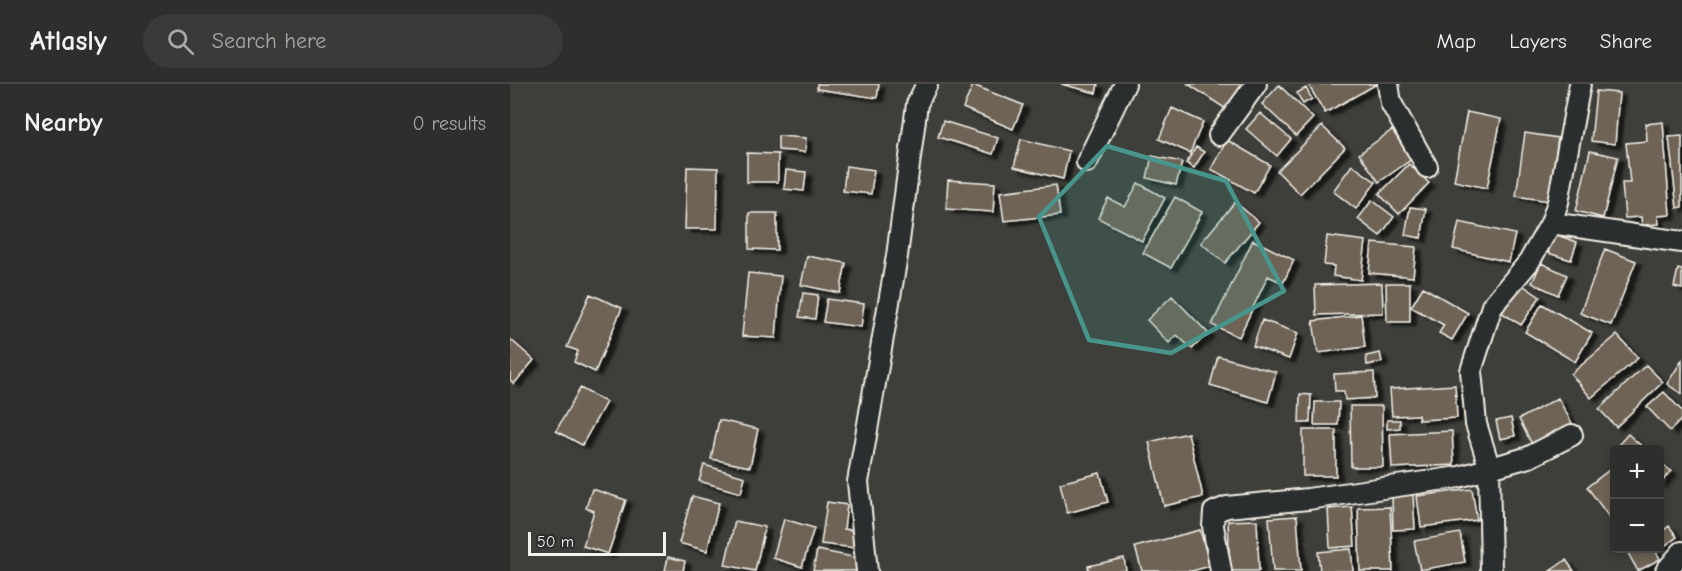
<!DOCTYPE html>
<html lang="en">
<head>
<meta charset="utf-8">
<style>
	:root { --surface:#2e2e2c; --page:#3a3a38; --text:#f1f3f6; --muted:#a7a8a9; --line:#494a48 }
	body { margin:0; font-family:"Comic Neue",sans-serif; background:var(--page); color:var(--text) }
	.controls { position:absolute; right:18px; bottom:18px; display:grid; overflow:hidden; border-radius:6px; box-shadow:0 3px 9px #0003 }
	.controls button { width:54px; height:54px; display:grid; place-items:center; padding:0; border:0; border-bottom:2px solid var(--line); background:var(--surface); color:var(--text); font:30px sans-serif }
	.scale { position:absolute; left:18px; bottom:15px; width:138px; box-sizing:border-box; padding-left:6px; border:3px solid #f4f1e8; border-top:0; font-size:16px; line-height:21px; white-space:nowrap; color:#f4f1e8; -webkit-text-stroke:4px #2a2d2e; paint-order:stroke }
	.list { margin:0; padding:0; list-style:none }
	h2 { display:flex; justify-content:space-between; align-items:center; height:78px; margin:0; padding:0 24px; font-size:26px }
	h2 small { font-size:20px; font-weight:400; color:var(--muted) }
	.icon { flex:none; width:33px; height:33px; fill:none; stroke:currentColor; stroke-width:2; stroke-linecap:round; stroke-linejoin:round }
	.map { position:relative; flex:none; width:1172px; height:487px; overflow:hidden }
	header { display:flex; align-items:center; gap:36px; box-sizing:border-box; height:84px; padding:0 30px; background:var(--surface); border-bottom:2px solid var(--line) }
	header strong { font-size:28px }
	nav { display:flex; gap:33px; margin-inline-start:auto; font-size:21px }
	.search { width:420px; height:54px; background:var(--page); display:flex; align-items:center; gap:15px; box-sizing:border-box; padding:0 21px; border-radius:33px; color:var(--muted); font-size:22px }
	main { display:flex }
	aside { flex:1; background:var(--surface) }
	.map>svg:first-child { display:block }
</style>
</head>
<body>
<header>
<strong>Atlasly</strong>
<div class="search"><svg class="icon" aria-label="search" viewBox="0 0 24 24"><circle cx="10" cy="10" r="6"/><path d="M15 15l6 6"/></svg>Search here</div>
<nav><a>Map</a><a>Layers</a><a>Share</a></nav>
</header>
<main>
<aside>
<h2>Nearby<small>0 results</small></h2>
<ul class="list">
</ul>
</aside>
<div class="map">
<svg width="1172" height="487" viewBox="0 0 1172 487">
	<defs>
		<filter id="shadow"><feDropShadow dx="6" dy="4" stdDeviation="1.5" flood-color="#0009"/></filter>
	</defs>
	<rect width="100%" height="100%" fill="#3e3e3a"/>
	<filter id="ink" filterUnits="userSpaceOnUse"><feTurbulence type="fractalNoise" baseFrequency=".0167" numOctaves="2"/><feDisplacementMap in="SourceGraphic" scale="12" xChannelSelector="R" yChannelSelector="G"/><feConvolveMatrix kernelMatrix="1 2 1 2 8 2 1 2 1" color-interpolation-filters="sRGB"/></filter>
	<g filter="url(#ink)">
		<path fill="#6e6455" stroke="#f4f1e8" stroke-width="1.5" filter="url(#shadow)" d="M307 0H369L367 14 307 5Z
			M551 0H588L586 9Z
			M678 0H731L735 3 719 27Z
			M804 0H867L815 29 799 2Z
			M463 1 513 21 503 45 453 24Z
			M769 1 803 34 786 52 752 20Z
			M796 4 802 15 793 20 787 9Z
			M1086 7 1109 9 1105 60 1081 57Z
			M662 24 693 38 680 69 649 55Z
			M957 28 991 35 977 104 944 97Z
			M750 29 781 55 767 72 736 45Z
			M433 37 488 54 483 70 428 53Z
			M1153 38 1160 131 1148 132 1149 140 1132 141 1131 133 1115 134 1112 99H1120L1116 59 1137 57 1136 40Z
			M812 42 835 64 790 110 767 87Z
			M882 46 902 75 869 98 849 70Z
			M1015 49 1048 54 1039 117 1006 112Z
			M268 52 296 54 295 68 268 66Z
			M1172 52V123L1167 124 1159 53Z
			M511 55 559 67 553 95 504 83Z
			M717 56 760 81 744 109 701 85Z
			M686 63 694 68 684 84 676 79Z
			M1080 67 1108 73 1093 134 1066 127Z
			M237 69 268 70V98H237Z
			M642 72 672 78 666 101 637 94Z
			M899 80 919 99 889 130 869 110Z
			M842 81 866 98 846 125 823 107Z
			M336 82 364 86 361 110 333 107Z
			M177 83 208 84 207 145H175Z
			M276 86 296 88 294 107 274 105Z
			M438 96 485 99 483 128 436 125Z
			M628 99 655 114 632 157 588 134 598 114 615 123Z
			M546 101 550 131 494 137 490 108Z
			M665 113 692 128 661 184 633 169Z
			M862 116 884 133 870 152 848 135Z
			M725 118 749 138 715 179 691 159Z
			M900 123 916 125 911 154 895 151Z
			M239 129H267V166L239 165Z
			M949 138 1005 150 999 178 943 165Z
			M1044 150 1067 158 1061 176 1038 169Z
			M817 152 856 157 851 196 823 192 824 182 814 181Z
			M743 156 784 176 773 199 758 192 729 253 702 241Z
			M862 159 906 163 903 193 859 189Z
			M1095 165 1126 177 1101 241 1070 229Z
			M297 172 336 179 330 209 291 201Z
			M1031 179 1057 191 1048 211 1022 199Z
			M1168 185 1172 186V205L1164 203Z
			M238 189 271 192 266 254 232 252Z
			M872 199 873 229 806 231 805 201Z
			M876 199H900V238H877Z
			M1011 200 1030 213 1011 241 992 229Z
			M913 203 958 229 942 256 929 249 934 241 901 223Z
			M293 209 308 211 305 235 289 233Z
			M80 210 112 224 85 288 64 278 68 267 57 263Z
			M662 212 698 249 682 265 667 251 659 259 637 236Z
			M317 215 354 220 351 243 313 238Z
			M1032 220 1082 249 1065 278 1015 248Z
			M851 231 855 263 808 269 803 237Z
			M752 236 788 249 779 275 743 262Z
			M1107 251 1128 274 1081 314 1061 290Z
			M0 255 24 276 4 300 0 296Z
			M870 269 872 278 857 281 856 272Z
			M708 272 766 288 758 318 700 301Z
			M1172 276V310L1157 300Z
			M1136 281 1153 298 1106 343 1089 325Z
			M864 288 865 314 835 316 834 307H825L824 290Z
			M945 301 947 334 909 336 908 331 882 332 880 305Z
			M70 304 96 318 72 361 46 347Z
			M1154 308 1172 327V335L1160 347 1137 323Z
			M790 310 801 311 800 339H789Z
			M1048 314 1064 343 1024 364 1009 335Z
			M805 318H829L828 341H804Z
			M840 322H872L873 383H841Z
			M1001 334 1005 352 990 355 986 337Z
			M209 336 248 345 240 383 201 375Z
			M877 336H890V344L877 345Z
			M793 346H826V392H793Z
			M942 347 944 381 882 384 880 350Z
			M678 349 693 413 654 422 639 358Z
			M1118 350 1136 366H1104V374L1100 370Z
			M1150 378 1161 387 1150 400Z
			M194 381 235 393 231 409 189 397Z
			M1102 384 1104 388 1102 437 1077 403Z
			M590 389 598 418 557 429 550 399Z
			M82 405 116 416 98 470 73 462 84 427 76 424Z
			M962 405 967 436 911 443 907 412Z
			M903 411 905 445 883 446 882 412Z
			M182 412 209 419 197 467 169 459Z
			M317 418 337 421 334 445 348 447 346 464 311 460Z
			M842 423 845 462 820 464 818 425Z
			M880 423 883 487H850L848 424Z
			M787 432 791 487H763L759 434Z
			M274 435 304 444 292 483 263 474Z
			M747 436 749 487H720L718 437Z
			M225 437 255 443 245 487 215 481Z
			M1159 442 1167 453 1153 463 1150 458V449Z
			M690 446 700 482 682 487H632L625 463Z
			M950 449 955 478 910 486 904 457Z
			M1115 464H1144L1150 475 1128 487Z
			M841 465 843 487H810L808 468Z
			M307 466 348 474 346 487H303Z
			M158 473 175 477 173 487H155Z
			M614 474 616 487H579L578 482Z
			M1056 476 1064 487H1040Z"/>
		<g fill="none" stroke-linecap="round" stroke-linejoin="round">
			<g stroke="#f4f1e8" stroke-width="24">
				<path id="minor" d="M878 0 881 19 917 83
					M709 51 746 0
					M577 78 615 0
					M1041 139 1172 158
					M357 487 348 398 387 172 407 20 417 0
					M711 487 703 442 704 428 717 423 798 415 949 393 1019 373 1062 351
					M981 487 979 382 966 340 961 287 982 222 1019 178 1041 139 1048 118 1070 0
					M1156 487 1172 468"/>
			</g>
			<use href="#minor" stroke="#2a2d2e" stroke-width="20"/>
		</g>
	</g>
	<path fill="#48958c" fill-opacity="0.2" stroke="#48958c" stroke-width="4.5" stroke-linejoin="round" d="M597 62 716 97 774 207 661 269 579 256 529 133Z"/>
</svg>
<div class="controls">
<button>+</button>
<button>−</button>
</div>
<div class="scale">50 m</div>
</div>
</main>
</body>
</html>
